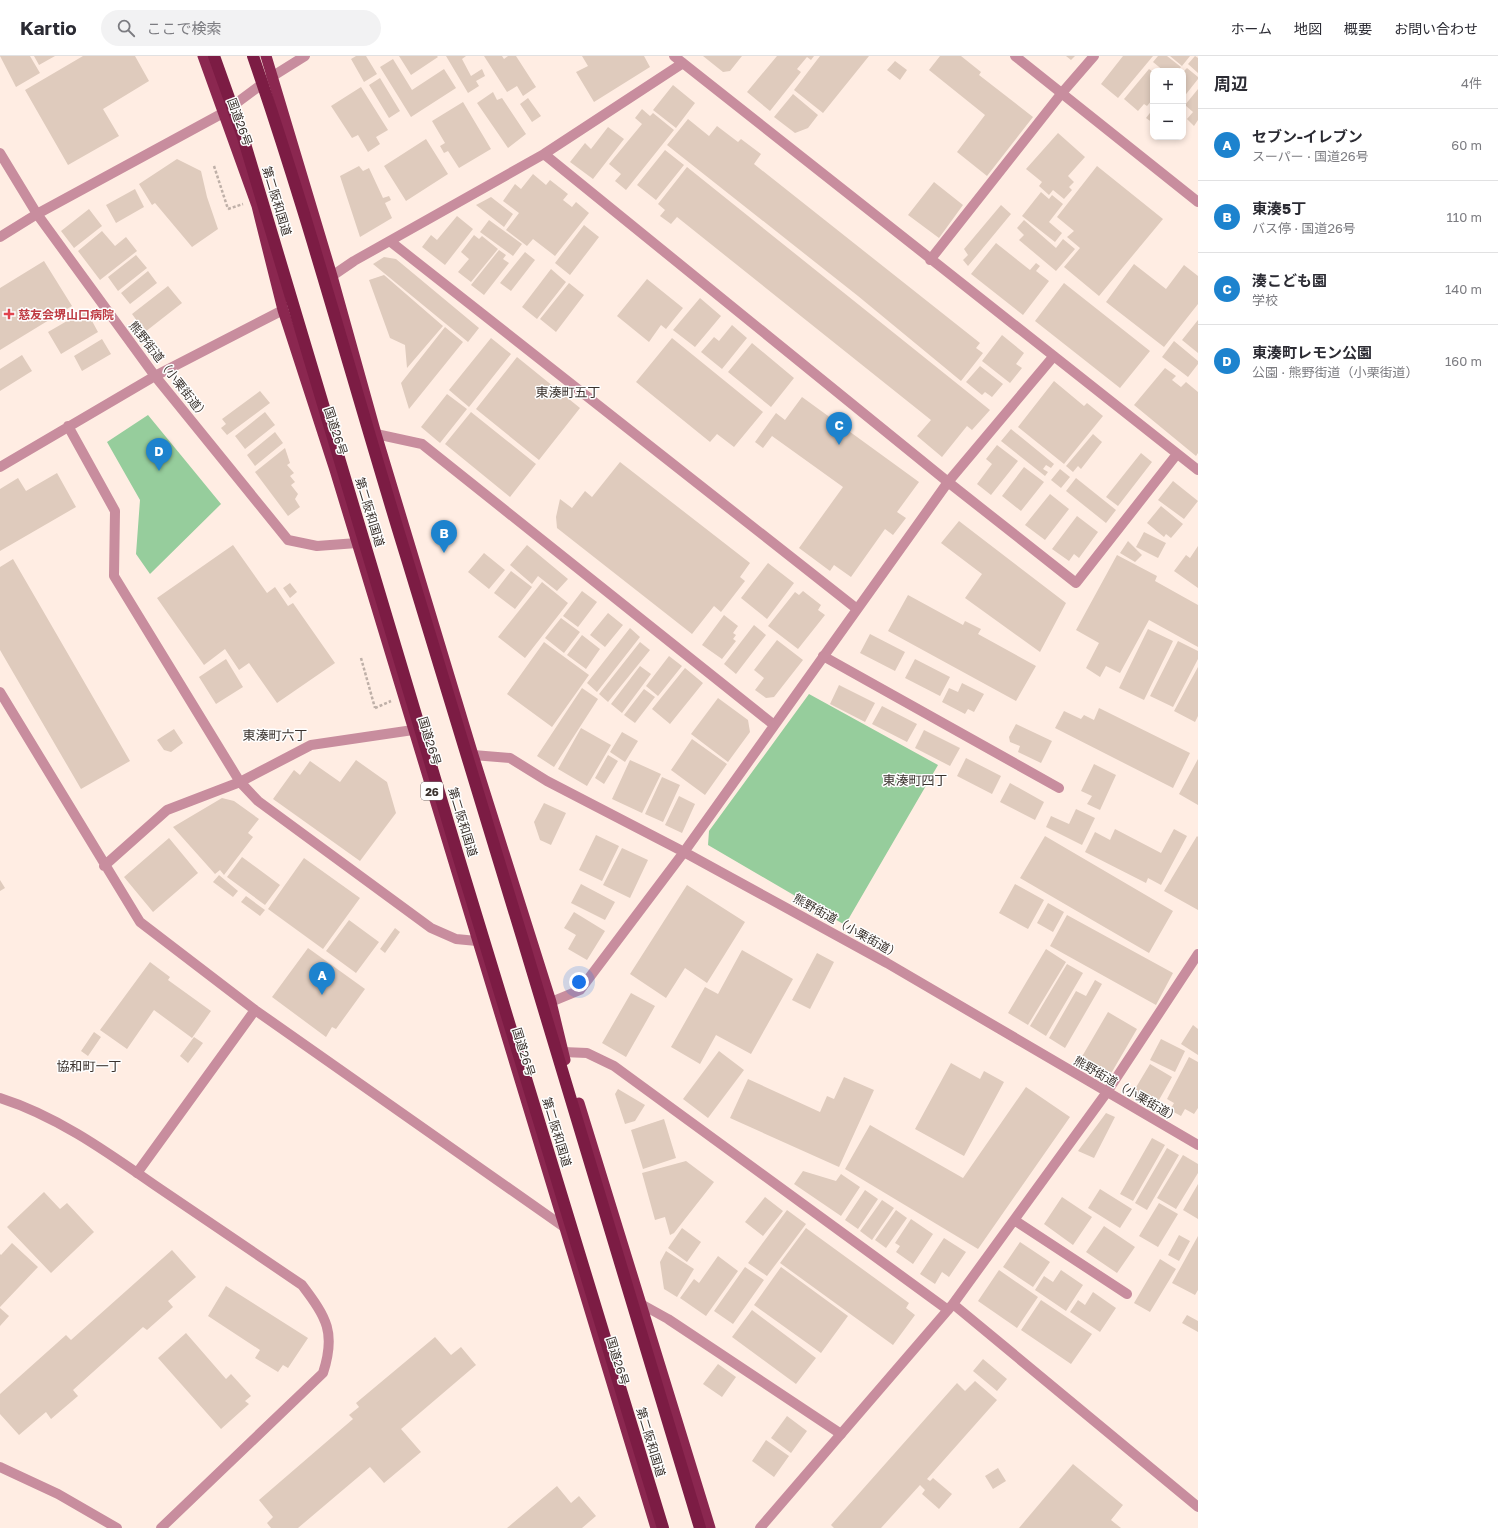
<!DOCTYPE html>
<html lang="ja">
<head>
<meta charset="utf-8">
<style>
	:root { --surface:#fff; --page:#f2f2f3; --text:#2b2b33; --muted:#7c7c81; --line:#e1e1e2; --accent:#1d83ce }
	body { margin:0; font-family:"Golos Text","Noto Sans JP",sans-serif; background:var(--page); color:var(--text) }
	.controls { position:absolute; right:12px; top:12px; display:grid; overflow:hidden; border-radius:8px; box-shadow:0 2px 6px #0003 }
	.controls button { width:36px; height:36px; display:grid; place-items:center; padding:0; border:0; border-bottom:1px solid var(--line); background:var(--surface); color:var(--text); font:20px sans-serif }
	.you { position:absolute; left:579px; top:926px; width:14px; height:14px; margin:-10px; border:3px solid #fff; border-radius:50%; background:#1a73e8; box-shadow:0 0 0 6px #1a73e833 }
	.badge { display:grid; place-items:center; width:26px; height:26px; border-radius:50%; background:var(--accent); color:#fff; font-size:13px; font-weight:700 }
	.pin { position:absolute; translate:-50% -33px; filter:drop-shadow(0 1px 2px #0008) }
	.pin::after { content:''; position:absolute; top:21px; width:14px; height:12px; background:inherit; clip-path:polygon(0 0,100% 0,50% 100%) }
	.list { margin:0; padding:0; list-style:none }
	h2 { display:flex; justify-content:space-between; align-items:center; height:52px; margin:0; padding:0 16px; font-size:17px }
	h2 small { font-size:13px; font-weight:400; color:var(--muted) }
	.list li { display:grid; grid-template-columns:26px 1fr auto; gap:12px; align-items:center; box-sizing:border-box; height:72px; padding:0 16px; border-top:1px solid var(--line) }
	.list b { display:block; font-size:15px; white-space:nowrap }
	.list p { margin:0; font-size:13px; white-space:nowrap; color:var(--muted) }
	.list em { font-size:13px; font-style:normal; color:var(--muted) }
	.icon { flex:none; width:22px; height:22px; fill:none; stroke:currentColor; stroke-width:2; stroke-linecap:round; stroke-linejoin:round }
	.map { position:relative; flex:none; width:1198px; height:1472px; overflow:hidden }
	header { display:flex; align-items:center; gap:24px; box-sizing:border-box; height:56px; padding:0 20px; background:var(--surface); border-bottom:1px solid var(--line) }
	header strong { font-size:19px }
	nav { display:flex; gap:22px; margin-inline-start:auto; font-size:14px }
	.search { width:280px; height:36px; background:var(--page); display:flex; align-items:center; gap:10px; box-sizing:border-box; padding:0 14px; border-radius:22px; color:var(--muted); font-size:15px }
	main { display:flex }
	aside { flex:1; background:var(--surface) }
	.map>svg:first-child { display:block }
</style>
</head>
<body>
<header>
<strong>Kartio</strong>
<div class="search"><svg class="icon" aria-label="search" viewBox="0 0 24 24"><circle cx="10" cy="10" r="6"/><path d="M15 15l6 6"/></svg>ここで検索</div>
<nav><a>ホーム</a><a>地図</a><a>概要</a><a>お問い合わせ</a></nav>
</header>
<main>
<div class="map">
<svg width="1198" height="1472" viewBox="0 0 1198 1472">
	<rect width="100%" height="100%" fill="#ffede3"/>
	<path fill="#96cd9c" d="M148 359 221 448 150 518 136 498 140 444 107 386Z
		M809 638 938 709 845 869 708 789 709 775Z"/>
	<path fill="#dfcbbd" d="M0 0H30L40 17 16 31Z
		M34 0H55L39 9Z
		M83 0H135L149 25 103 53 119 80 68 109 25 34Z
		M356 0H366L377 18 364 26 351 3Z
		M399 0H437L438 1 411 19Z
		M446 0H466L462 3 471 20 482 13 485 20 476 25 479 30 468 37Z
		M484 0H502L504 3 508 0H516L536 31 523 40 517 30 507 36Z
		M582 0H644L650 11 594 46 576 16 588 10Z
		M703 0H742L730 15 723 16Z
		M777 0H814L811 4 807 1 797 13 801 16 770 55 747 36Z
		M820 0H869L823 57 794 34Z
		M940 0H961L981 16 979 19 1033 61 987 120 957 96 985 59 929 14Z
		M1066 0H1075L1071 4Z
		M1123 0H1153L1118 42 1101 28Z
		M1158 0H1167L1181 11 1178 15H1164L1153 6Z
		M1170 0H1190L1182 10Z
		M1195 0 1198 2V17L1188 8Z
		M393 3 412 34 444 13 456 32 411 61 380 11Z
		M895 5 907 14 900 24 887 14Z
		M1187 12 1198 21V23L1183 42V16Z
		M1149 13 1153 16V43L1147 50 1144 48 1138 55 1124 43Z
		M380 22 400 55 389 62 369 29Z
		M673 29 695 47 676 72 653 54Z
		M361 31 388 74 376 81 380 88 368 96 358 79 352 82 331 50Z
		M1198 33V64L1194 70 1187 63 1193 56 1185 49Z
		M493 36 497 44 502 42 526 78 508 92 477 47Z
		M793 38 818 59 808 72 795 77 774 61Z
		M528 42 541 60 532 66 520 48Z
		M463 46 491 93 459 112 448 95 444 97 440 90 445 87 432 65Z
		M642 53 650 60 653 57 674 74 626 134 615 125 621 118 609 108 642 68 635 62Z
		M1153 53V67L1146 62Z
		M688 63 709 80 717 70 738 86 741 83 761 98 754 108 980 287 976 292 983 297 961 325 858 240 667 89Z
		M608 71 624 83 593 123 570 106 585 87 591 93Z
		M1058 77 1085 101 1068 120 1074 126 1069 131 1072 134 1064 143 1053 134 1049 139 1039 130 1042 126 1026 113Z
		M426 83 448 118 406 145 384 110Z
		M665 94 684 109 656 144 637 129Z
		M177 103 201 115 207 141 218 173 192 191 155 147 152 149 139 128Z
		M359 110 363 115 369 112 383 142 389 140 391 144 385 147 392 162 360 181 340 120Z
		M1097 110 1163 163 1099 240 1064 211 1080 192 1067 181 1074 175 1057 161Z
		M687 111 990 354 972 374 967 370 942 401 917 380 931 364 677 161 671 168 660 160 665 154 658 148Z
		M533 118 546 129 550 124 568 138 563 144 572 151 576 146 589 157 555 200 533 183 527 190 506 174 519 157 503 145 515 128 521 133Z
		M934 126 963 149 939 182 908 159Z
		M135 133 144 151 116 167 106 149Z
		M1041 136 1049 143 1052 139 1063 148 1049 166 1062 177 1055 186 1022 160Z
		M491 141 513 158 504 171 476 149Z
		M1001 149 1011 158 968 210 963 204 968 199 964 193Z
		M89 153 102 170 74 192 61 175Z
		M457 160 473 173 445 209 422 191 431 179 437 184Z
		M489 164 522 188 513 200 480 176Z
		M1024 164 1056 192 1063 183 1075 193 1056 215 1019 184 1024 179 1017 172Z
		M584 169 599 181 570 219 555 207Z
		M102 175 115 190 126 181 137 195 100 224 78 195Z
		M474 179 479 183 482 180 498 193 471 226 458 216 469 203 461 196Z
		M996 187 1030 214 1036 207 1040 210 1036 215 1049 225 1023 259 971 218Z
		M499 194 506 199 503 203 509 207 484 239 471 229Z
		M525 196 535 204 511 235 500 227Z
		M136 199 147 212 118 235 108 221Z
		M384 201 396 203 479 272 468 286 373 208Z
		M44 205 72 250 0 294V232Z
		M1134 208 1166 233 1184 209 1198 220V248L1164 291 1106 246Z
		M551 213 566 226 537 263 522 251Z
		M148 215 157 227 130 248 121 237Z
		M384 219 443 270 407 312 405 289 390 282 369 224Z
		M647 223 683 252 666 273 661 269 649 286 617 260Z
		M569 227 584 239 556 276 540 263Z
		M1064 227 1150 295 1120 332 1035 265Z
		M168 230 182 247 145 276 132 258Z
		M700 242 721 260 695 291 673 274Z
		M86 254 98 276 61 298 48 276Z
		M1198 264V297L1182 284Z
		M732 269 747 282 722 313 701 296 714 281 719 285Z
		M445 271 463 286 409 353 401 327Z
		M1002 279 1024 297 1016 308 1022 312 1010 327 982 305Z
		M491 282 511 298 469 351 449 334Z
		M672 282 763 356 734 391 717 378 710 386 636 326Z
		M102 283 111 298 82 315 74 300Z
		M1174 285 1198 305V308L1188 321 1162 301Z
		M752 287 794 322 771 351 728 316Z
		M22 299 32 315 0 335V313Z
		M517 301 580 352 539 404 476 353Z
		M980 310 1003 328 992 341 985 336 982 339 966 326Z
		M1165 312 1176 320 1172 324 1181 331 1186 326 1198 336V397L1196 400 1134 349Z
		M1054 325 1084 350 1087 347 1103 360 1064 408 1018 371Z
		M260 335 270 347 227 379 221 372 226 368 222 363Z
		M447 338 467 353 440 387 421 371Z
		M802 341 919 426 897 456 906 462 893 479 885 473 851 521 834 509 830 515 799 492 843 431 772 380 763 392 755 386 776 357 785 364Z
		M265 356 275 369 245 393 235 380Z
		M471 356 536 408 510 441 445 388Z
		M1011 373 1054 408 1051 412 1046 409 1043 413 1048 416 1045 420 1001 385Z
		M275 376 283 387 255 410 247 399Z
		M1093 378 1102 386 1081 413 1078 410 1073 416 1066 410Z
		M997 389 1018 405 991 439 977 428 992 408 986 403Z
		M285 392 290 407 287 409 294 417 290 420 295 426 291 429 298 438 295 443 300 451 288 460 255 416Z
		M1141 397 1152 406 1118 450 1106 441Z
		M620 406 750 507 740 521 745 525 721 556 714 550 692 578 557 472 556 461 560 443 572 452 585 435 592 441Z
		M1024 411 1044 426 1021 455 1002 440Z
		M1060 413 1070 421 1061 432 1051 424Z
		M57 417 76 451 0 495V433L18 422 26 435Z
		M1076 422 1116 454 1106 467 1066 435Z
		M1173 425 1198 445 1184 463 1158 444Z
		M1050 438 1069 453 1045 484 1025 469Z
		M1161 450 1183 468 1171 482 1166 478 1164 481 1147 467Z
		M1077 460 1098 476 1079 502 1074 498 1069 505 1052 493Z
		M959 465 1066 547 1040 596 965 542 982 518 941 487Z
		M1144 476 1166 487 1158 502 1136 491Z
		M1128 485 1142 499 1135 506 1120 497Z
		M233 489 267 537 275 531 288 550 293 547 335 607 277 647 249 607 239 614 225 593 204 609 157 542Z
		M527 489 568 523 557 535 538 520 532 528 510 509Z
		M1198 490V532L1174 515 1186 499 1190 502Z
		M484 497 505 514 489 533 468 516Z
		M1117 499 1157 520 1155 525 1198 549V591L1149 564 1120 617 1106 610 1100 621 1086 612 1099 587 1076 574Z
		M13 503 130 705 81 733 0 594V511Z
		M768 507 794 527 767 563 741 542Z
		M511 515 532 531 515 553 494 537Z
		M542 526 568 547 525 602 498 581Z
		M290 527 297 536 290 542 283 532Z
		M582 535 597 546 578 571 563 560Z
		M803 535 821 549 818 554 825 559 798 593 768 570 795 536 799 539Z
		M908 539 963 569 965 565 981 573 978 578 1036 610 1016 645 888 575Z
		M608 557 623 569 605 591 590 579Z
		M724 559 738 570 733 577 736 579 733 583 736 585 722 603 702 589Z
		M561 562 580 576 564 597 545 582Z
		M754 569 766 579 736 618 724 608Z
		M630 572 640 581 597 636 587 627Z
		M1148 573 1173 585 1144 644 1119 632Z
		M870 578 905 596 895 615 860 597Z
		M582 579 600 593 586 613 567 599Z
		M777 584 803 604 774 641 766 642 755 634 764 622 754 614Z
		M1178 585 1198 595V603L1173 651 1150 640Z
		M544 586 589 619 552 671 507 638Z
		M640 586 650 594 608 646 599 638Z
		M669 600 682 610 658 640 646 630Z
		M226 603 243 631 216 648 199 621Z
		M915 603 950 621 940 640 905 622Z
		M640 610 651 618 622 657 611 648Z
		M1198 611V660L1195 666 1174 655Z
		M685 612 703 627 670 668 652 653Z
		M962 627 984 638 974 656 968 653 965 658 942 646 949 632 958 636Z
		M839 629 875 647 865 666 830 648Z
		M582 632 598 643 554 711 537 700Z
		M644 633 655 641 635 667 624 659Z
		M718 642 748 664 750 676 728 706 691 678Z
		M882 650 917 668 907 686 872 668Z
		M1099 652 1190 697 1173 732 1055 672 1064 655 1081 663 1084 659 1094 664Z
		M1016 668 1052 685 1041 707 1018 696 1020 690 1010 686 1009 681Z
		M581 672 611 689 587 730 558 713Z
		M174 673 183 687 171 696 164 694 157 684Z
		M924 674 960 692 950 710 915 692Z
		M622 676 638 685 625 706 610 696Z
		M692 683 727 708 705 739 671 714Z
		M608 699 618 705 604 728 595 722Z
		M966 702 1001 720 992 738 957 720Z
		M1198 703V749L1179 738Z
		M356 704 387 726 396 757 360 805 273 743 294 714 300 719 310 705 340 726Z
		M630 704 661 718 642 757 612 743Z
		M1094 708 1116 719 1100 754 1087 748 1092 740 1081 735Z
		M662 721 680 729 663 766 645 758Z
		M1010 727 1044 746 1035 764 1000 746Z
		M679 740 695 748 682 777 665 769Z
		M222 742 234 745 259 763 248 777 253 781 224 819 220 814 215 818 173 771Z
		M544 747 566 757 551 789 540 784 534 766Z
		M1076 753 1095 762 1082 789 1046 771 1051 760 1069 768Z
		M1115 773 1161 797 1174 773 1187 780 1161 829 1148 822 1146 827 1085 796 1095 776 1110 784Z
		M596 779 619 790 602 825 579 814Z
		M1045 780 1173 855 1149 897 1020 822Z
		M1197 780 1198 781V854L1164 835Z
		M169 782 198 817 153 856 124 821Z
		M622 792 648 804 630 842 603 829Z
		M242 801 280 829 265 849 227 821Z
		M304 802 360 842 323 893 268 853Z
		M219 819 238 835 233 841 213 826Z
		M0 824 5 832 0 835Z
		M581 828 615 846 605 864 571 847Z
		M1015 828 1044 844 1028 873 999 857Z
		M687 829 745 866 707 927 685 912 666 942 630 918Z
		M246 840 265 854 260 860 241 846Z
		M1048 847 1064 856 1053 876 1037 867Z
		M574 856 605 875 587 904 568 893 576 879 564 872Z
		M1067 859 1173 917 1156 949 1050 890Z
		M349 864 379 886 356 917 326 895Z
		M395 872 400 876 385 897 380 893Z
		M308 892 365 933 336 973 332 971 326 981 272 941Z
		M1046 893 1066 906 1028 969 1008 957Z
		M742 894 793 923 751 998 716 979 700 1008 671 991 705 931 718 938Z
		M817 897 834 906 810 953 792 944Z
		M150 906 170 921 168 924 211 955 192 982 154 954 127 993 100 974Z
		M1067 908 1083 917 1046 980 1030 970Z
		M1095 924 1102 928 1065 992 1049 982 1076 935 1086 940Z
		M631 937 655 950 626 1001 602 987Z
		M1108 956 1137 973 1109 1021 1080 1004Z
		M1193 969 1198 973V999L1181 988Z
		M94 976 101 981 88 1000 81 995Z
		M194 981 203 987 188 1007 180 1000Z
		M1161 983 1185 995 1175 1016 1150 1004Z
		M719 995 744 1014 708 1062 683 1043Z
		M1189 1001 1198 1006V1052L1194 1058 1185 1053 1181 1060 1170 1054 1174 1047 1167 1043Z
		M951 1007 980 1023 984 1015 1004 1026 964 1100 915 1073Z
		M1150 1008 1172 1021 1155 1051 1132 1038Z
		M844 1021 874 1034 839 1111 730 1062 748 1023 820 1056 827 1040 834 1043Z
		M1026 1031 1070 1061 978 1193 845 1113 870 1069 963 1122Z
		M618 1033 645 1049 635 1065 625 1068 615 1038Z
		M1106 1057 1115 1061 1094 1102 1078 1095Z
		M664 1063 676 1102 643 1113 631 1074Z
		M1152 1082 1165 1089 1133 1145 1120 1138Z
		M1167 1092 1179 1099 1147 1154 1135 1147Z
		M1183 1099 1198 1108V1117L1176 1153 1157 1142Z
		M686 1105 714 1126 674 1177 670 1179 665 1161 655 1164 642 1117Z
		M803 1115 836 1125 841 1118 860 1131 841 1160 794 1128Z
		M1198 1128V1163L1183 1154Z
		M1100 1133 1132 1153 1120 1172 1088 1152Z
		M865 1134 878 1143 858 1173 845 1164Z
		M44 1136 60 1153 67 1147 94 1176 51 1217 7 1171Z
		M765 1141 783 1155 763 1180 745 1166Z
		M1062 1141 1092 1161 1073 1189 1044 1168Z
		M882 1144 894 1152 872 1184 860 1175Z
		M1159 1147 1178 1158 1158 1191 1139 1180Z
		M787 1154 806 1168 767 1220 748 1207Z
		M896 1154 907 1162 886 1192 875 1184Z
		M911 1163 933 1178 913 1208 896 1196 900 1190 895 1187Z
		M1104 1170 1135 1191 1117 1217 1086 1196Z
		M682 1172 701 1186 687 1206 668 1192Z
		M806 1172 909 1247 906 1252 915 1259 893 1289 780 1207Z
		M1179 1179 1190 1185 1179 1205 1168 1199Z
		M1198 1180V1234L1195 1239 1172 1227Z
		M944 1182 966 1196 949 1221 942 1216 935 1228 920 1218Z
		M1020 1186 1050 1206 1033 1231 1003 1211Z
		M12 1187 38 1211 0 1251V1198L1 1199Z
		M172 1194 196 1221 168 1245 173 1251 147 1274 143 1271 73 1334 78 1340 51 1363 46 1356 19 1379 0 1358V1338L66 1279 71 1284Z
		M666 1195 694 1213 677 1241 664 1233 660 1206Z
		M718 1200 738 1215 706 1260 680 1242 694 1223 699 1227Z
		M1160 1203 1176 1213 1150 1256 1134 1247Z
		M745 1211 764 1224 733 1268 714 1255Z
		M781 1211 848 1260 821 1297 754 1249Z
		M999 1214 1038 1241 1017 1272 978 1245Z
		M1061 1214 1083 1229 1066 1255 1035 1234 1044 1220 1053 1226Z
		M226 1230 308 1282 288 1312 283 1309 278 1316 255 1302 260 1294 208 1260Z
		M1093 1236 1116 1252 1100 1276 1070 1256 1078 1244 1085 1249Z
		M1041 1244 1092 1278 1071 1308 1021 1274Z
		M0 1252 9 1260 0 1270Z
		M752 1254 816 1302 796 1328 732 1281Z
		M1187 1259 1198 1265V1276L1182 1267Z
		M186 1277 226 1323 231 1318 251 1340 245 1345 249 1348 221 1373 158 1302Z
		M435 1281 451 1299 461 1291 476 1309 401 1373 421 1396 384 1427 370 1411 298 1472H271L267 1467 273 1461 259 1444 353 1363 349 1359 359 1351 356 1347Z
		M983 1303 1007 1323 997 1335 973 1315Z
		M718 1308 736 1321 722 1341 703 1328Z
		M975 1325 997 1344 927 1423 930 1425 933 1422 952 1438 939 1453 922 1438 925 1434 920 1429 881 1472H834L831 1469 957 1327 965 1335Z
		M787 1360 807 1375 791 1397 771 1382Z
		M766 1384 789 1400 774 1421 752 1405Z
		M1073 1408 1123 1449 1111 1464 1121 1472H1019Z
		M998 1412 1006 1425 993 1433 985 1420Z
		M557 1430 571 1447 579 1440 596 1460 582 1472H507Z"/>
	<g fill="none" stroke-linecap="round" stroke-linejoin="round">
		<path stroke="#bfb0a8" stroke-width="2.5" stroke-dasharray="3 2" stroke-linecap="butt" d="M214 110 228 153
			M361 602 375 652"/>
		<path stroke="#c88d9e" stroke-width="10" d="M823 600 1059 732
			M641 1248 668 1263 841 1378"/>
		<path stroke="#c88d9e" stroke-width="10" d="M674 0 1198 414
			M0 97 37 158 155 320 288 484 317 490 357 487
			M544 98 948 426 1076 527 1177 398
			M391 186 857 553
			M930 204 1061 38 1094 0
			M332 220 354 205 544 98 683 7
			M68 370 115 455 114 520 240 726 258 745 431 872 456 883 477 885
			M376 378 422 388 774 669
			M0 411 155 320 283 254
			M0 636 140 866 255 954 564 1171
			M473 699 510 702 547 725 684 796 887 907 1198 1089
			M104 810 167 754 240 726 311 689 413 674
			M551 946 580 934 684 796 948 426 1053 301
			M563 996 587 997 614 1010 948 1254
			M137 1117 255 954
			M1014 1164 1127 1238
			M953 1248 1198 1451
			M760 1472 953 1248 1107 1036 1198 898"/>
		<path stroke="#c88d9e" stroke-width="10" d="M1015 0 1198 146
			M0 181 37 158 223 57 273 20 305 0
			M0 1042C57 1060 107 1096 156 1130 205 1163 254 1196 302 1229 327 1262 336 1277 323 1317L161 1472
			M0 1411 58 1438 117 1472"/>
		<path stroke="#8b2750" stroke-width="11" d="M203 0 257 150 283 254 335 414 656 1472
			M266 0 332 220 376 378 473 699 551 946 565 1004
			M579 1047 710 1472"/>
		<path stroke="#bfb0a8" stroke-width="2.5" stroke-dasharray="3 2" stroke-linecap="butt" d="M228 153 243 148
			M375 652 391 645"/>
		<path stroke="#7c1c44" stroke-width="12" d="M214 0 243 81 457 796 663 1472
			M253 0C310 165 355 335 407 503 505 826 604 1148 700 1472"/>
	</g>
	<path fill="#e0444e" stroke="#fefefe" stroke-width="1.5" d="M7 252h4v4h4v4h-4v4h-4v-4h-4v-4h4z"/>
	<g text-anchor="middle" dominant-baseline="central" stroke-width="3" stroke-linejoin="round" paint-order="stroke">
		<rect fill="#fefefe" stroke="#756f6c" stroke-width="1" x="421" y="726" width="22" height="18" rx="3"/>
		<g font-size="11" font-weight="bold" fill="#3a322d">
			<text x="432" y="735">26</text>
		</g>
		<g font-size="12" fill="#3a322d" stroke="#fefefe">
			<text transform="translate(240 66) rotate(70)">国道26号</text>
			<text transform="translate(277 145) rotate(73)">第二阪和国道</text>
			<text transform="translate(169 314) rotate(52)">熊野街道（小栗街道）</text>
			<text transform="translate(336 375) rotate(72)">国道26号</text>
			<text transform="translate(370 456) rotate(73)">第二阪和国道</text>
			<text transform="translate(430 685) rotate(73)">国道26号</text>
			<text transform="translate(463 766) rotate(73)">第二阪和国道</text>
			<text transform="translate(847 870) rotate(29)">熊野街道（小栗街道）</text>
			<text transform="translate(524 996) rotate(73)">国道26号</text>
			<text transform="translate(1127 1033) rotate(30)">熊野街道（小栗街道）</text>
			<text transform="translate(557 1076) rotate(73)">第二阪和国道</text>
			<text transform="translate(618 1305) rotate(73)">国道26号</text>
			<text transform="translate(651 1386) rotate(73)">第二阪和国道</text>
		</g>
		<g font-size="12" font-weight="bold" fill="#be3a42" stroke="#fefefe" text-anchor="start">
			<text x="18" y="258">慈友会堺山口病院</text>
		</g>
		<g font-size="13" fill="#3a322d" stroke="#fefefe">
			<text x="568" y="336">東湊町五丁</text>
			<text x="275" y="679">東湊町六丁</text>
			<text x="915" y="724">東湊町四丁</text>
			<text x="89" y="1010">協和町一丁</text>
		</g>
	</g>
</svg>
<div class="controls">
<button>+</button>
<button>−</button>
</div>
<div class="you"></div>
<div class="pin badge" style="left:322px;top:939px">A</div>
<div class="pin badge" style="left:444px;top:497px">B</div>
<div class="pin badge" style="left:839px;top:389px">C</div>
<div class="pin badge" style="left:159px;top:415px">D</div>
</div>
<aside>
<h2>周辺<small>4件</small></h2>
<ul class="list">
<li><span class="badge">A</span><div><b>セブン-イレブン</b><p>スーパー · 国道26号</p></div><em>60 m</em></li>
<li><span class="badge">B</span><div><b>東湊5丁</b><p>バス停 · 国道26号</p></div><em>110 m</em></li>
<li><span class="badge">C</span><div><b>湊こども園</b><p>学校</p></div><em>140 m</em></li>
<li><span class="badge">D</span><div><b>東湊町レモン公園</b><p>公園 · 熊野街道（小栗街道）</p></div><em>160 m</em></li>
</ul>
</aside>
</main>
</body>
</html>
